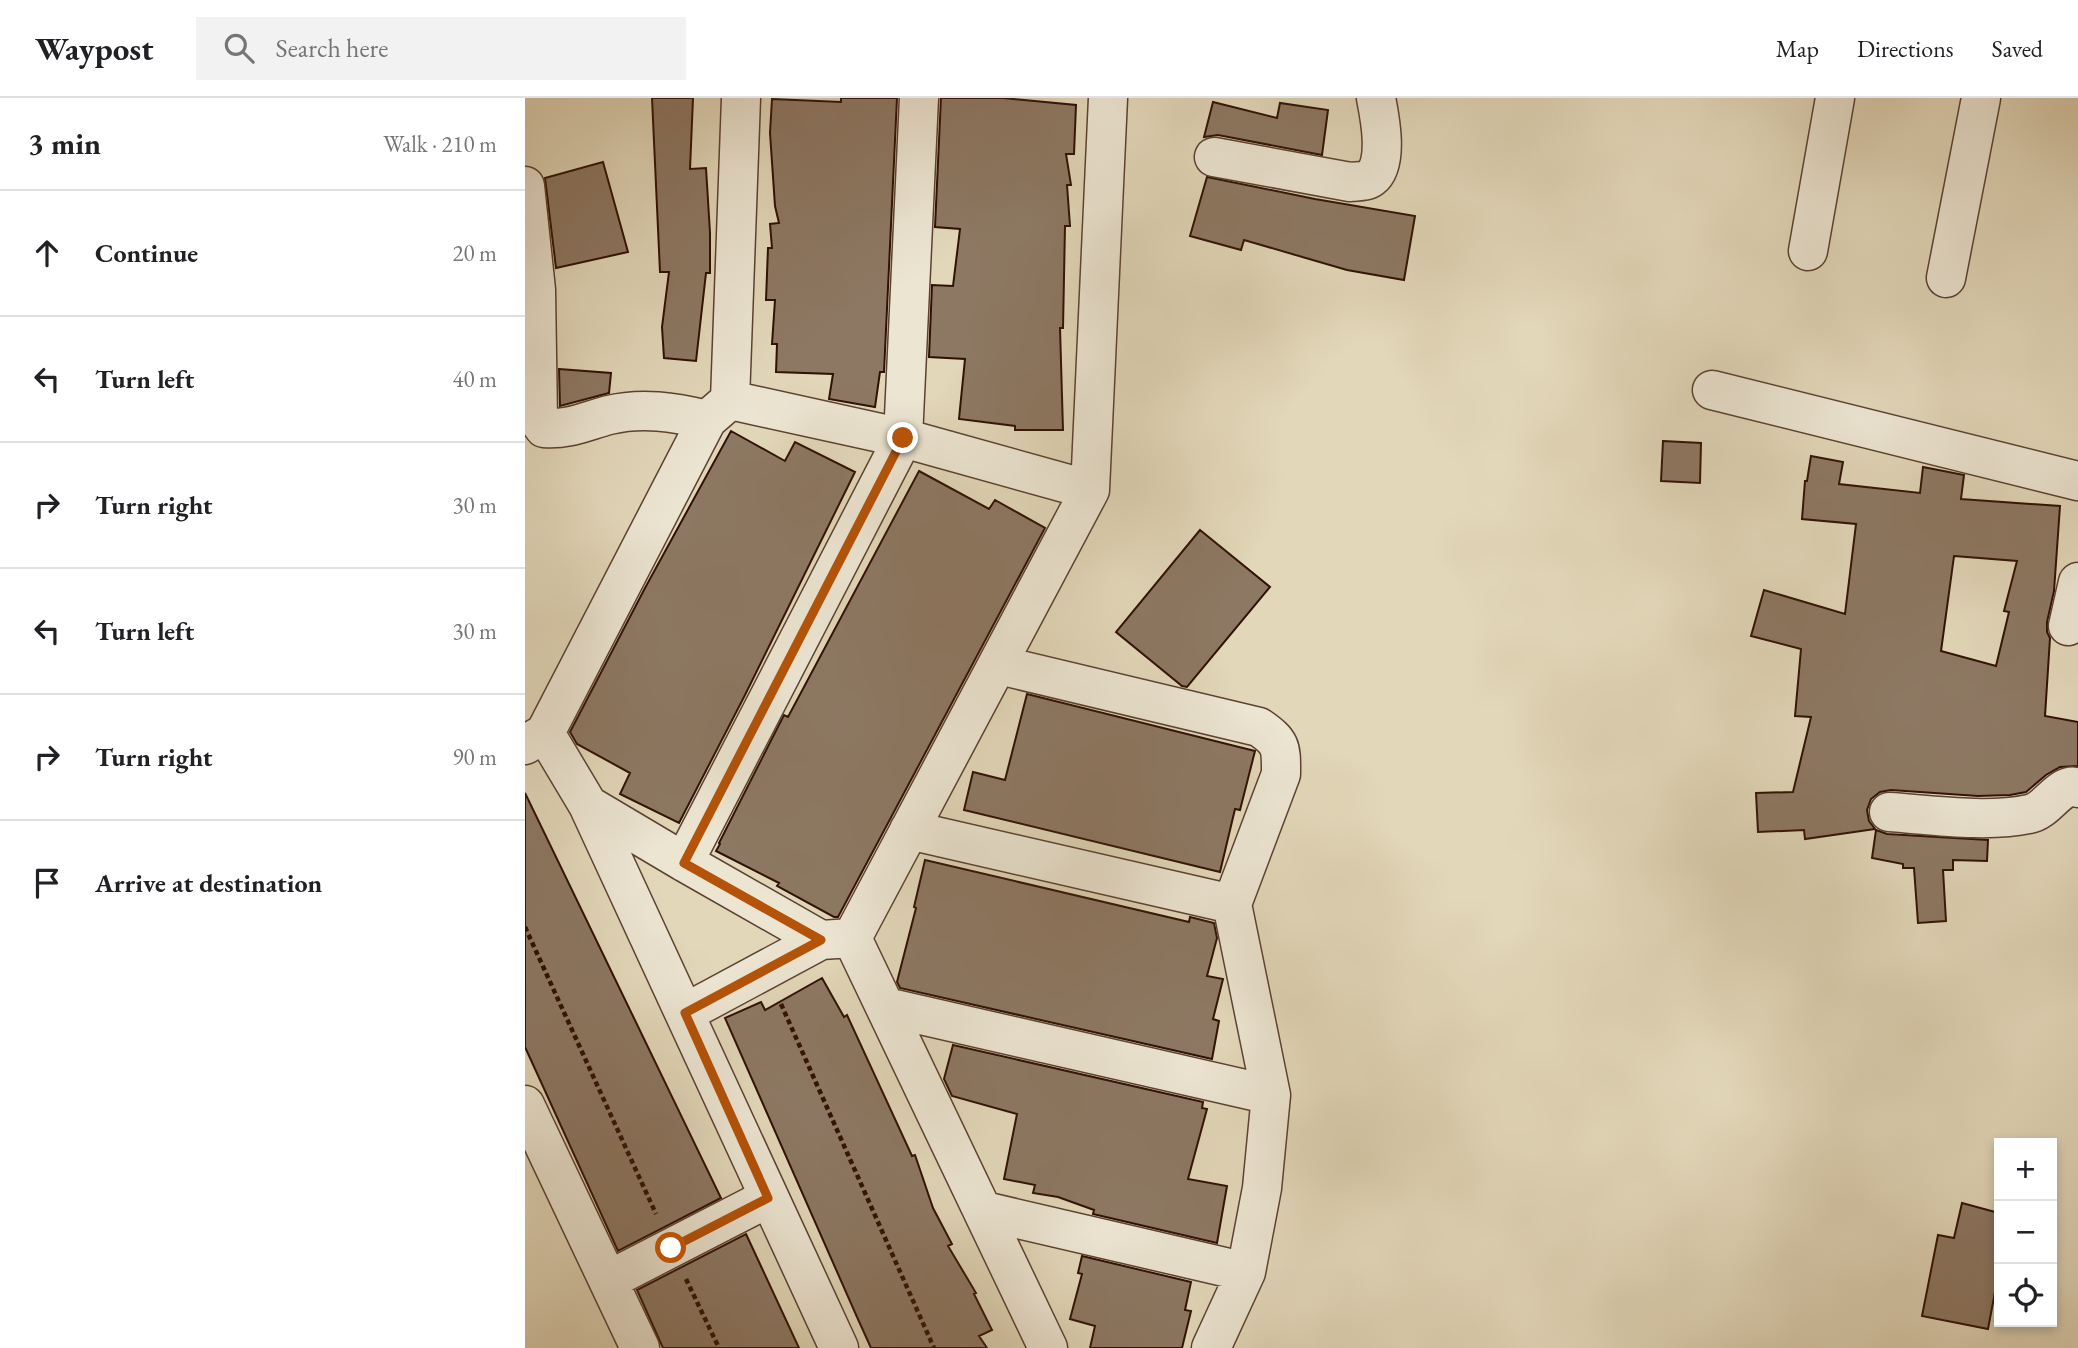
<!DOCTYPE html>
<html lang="en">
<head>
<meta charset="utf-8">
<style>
	:root { --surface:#fff; --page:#f2f2f2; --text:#202124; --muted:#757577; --line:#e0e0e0 }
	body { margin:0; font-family:"EB Garamond",serif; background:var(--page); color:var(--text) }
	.controls { position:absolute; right:21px; bottom:21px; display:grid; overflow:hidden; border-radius:0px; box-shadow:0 4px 10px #0003 }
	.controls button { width:63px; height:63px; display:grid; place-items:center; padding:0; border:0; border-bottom:2px solid var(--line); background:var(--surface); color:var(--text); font:35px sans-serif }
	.stop { position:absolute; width:21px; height:21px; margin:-16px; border:5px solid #b45309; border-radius:50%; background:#fff }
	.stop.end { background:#b45309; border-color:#fff; box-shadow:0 2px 7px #0008 }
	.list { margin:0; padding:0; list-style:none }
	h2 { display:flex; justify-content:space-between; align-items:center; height:91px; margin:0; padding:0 28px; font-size:30px }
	h2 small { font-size:23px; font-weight:400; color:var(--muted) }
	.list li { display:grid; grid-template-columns:46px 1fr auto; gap:21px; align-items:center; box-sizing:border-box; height:126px; padding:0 28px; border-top:2px solid var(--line) }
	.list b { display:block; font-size:26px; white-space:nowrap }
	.list em { font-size:23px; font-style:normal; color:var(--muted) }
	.icon { flex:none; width:38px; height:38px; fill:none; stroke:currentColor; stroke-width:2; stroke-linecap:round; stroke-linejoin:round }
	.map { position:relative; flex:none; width:1553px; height:1250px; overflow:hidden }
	header { display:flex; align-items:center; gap:42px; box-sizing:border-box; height:98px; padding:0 35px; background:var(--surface); border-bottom:2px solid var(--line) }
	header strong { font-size:33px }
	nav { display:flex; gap:38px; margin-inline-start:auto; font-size:24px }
	.search { width:490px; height:63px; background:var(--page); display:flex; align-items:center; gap:18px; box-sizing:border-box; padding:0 24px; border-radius:0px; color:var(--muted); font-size:26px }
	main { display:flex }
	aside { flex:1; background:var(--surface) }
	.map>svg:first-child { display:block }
</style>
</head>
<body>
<header>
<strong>Waypost</strong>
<div class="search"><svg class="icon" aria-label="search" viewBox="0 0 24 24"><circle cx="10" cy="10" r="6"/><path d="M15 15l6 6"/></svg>Search here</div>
<nav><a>Map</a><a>Directions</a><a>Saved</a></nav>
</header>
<main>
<aside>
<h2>3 min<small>Walk · 210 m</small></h2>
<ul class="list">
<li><svg class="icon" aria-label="ahead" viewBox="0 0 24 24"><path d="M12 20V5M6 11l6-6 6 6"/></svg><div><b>Continue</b></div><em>20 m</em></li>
<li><svg class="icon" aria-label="left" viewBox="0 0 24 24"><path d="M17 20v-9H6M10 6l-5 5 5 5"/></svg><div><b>Turn left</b></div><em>40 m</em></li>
<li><svg class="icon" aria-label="right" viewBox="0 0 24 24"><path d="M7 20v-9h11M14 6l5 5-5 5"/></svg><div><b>Turn right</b></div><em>30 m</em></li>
<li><svg class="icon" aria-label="left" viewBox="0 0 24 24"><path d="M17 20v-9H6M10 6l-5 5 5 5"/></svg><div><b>Turn left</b></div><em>30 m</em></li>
<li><svg class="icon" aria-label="right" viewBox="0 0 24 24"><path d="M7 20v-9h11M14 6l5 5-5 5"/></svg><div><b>Turn right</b></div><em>90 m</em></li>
<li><svg class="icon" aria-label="arrive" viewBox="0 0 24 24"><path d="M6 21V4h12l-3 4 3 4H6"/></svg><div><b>Arrive at destination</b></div></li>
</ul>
</aside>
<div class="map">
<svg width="1553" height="1250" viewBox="0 0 1553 1250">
	<rect width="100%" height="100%" fill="#e2d7b9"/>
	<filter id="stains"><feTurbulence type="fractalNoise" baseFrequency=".00286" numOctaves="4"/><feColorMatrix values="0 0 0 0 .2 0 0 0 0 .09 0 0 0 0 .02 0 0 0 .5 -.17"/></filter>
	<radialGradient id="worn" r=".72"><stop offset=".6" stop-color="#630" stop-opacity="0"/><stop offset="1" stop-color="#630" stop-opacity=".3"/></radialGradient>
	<path fill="#8d7863" stroke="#301105" stroke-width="2" fill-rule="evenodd" d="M127 0H168L165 71 181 70 185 135V175H181L171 263 139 260 137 229 144 174H135Z
		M316 0H372L359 274H355L350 309 304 301 308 276 251 274 252 246H247L250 202H241L243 150H247L245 126 254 125 250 108 245 35 247 1 316 4Z
		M416 0H478L551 7 549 56H541L546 87H542L545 128H540L538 230H535L538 332H490V328L434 321 440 261 404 259 407 187 428 188 435 131 410 129Z
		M688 4 752 20 755 5 803 12 797 57 693 37 679 39Z
		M78 64 103 154 31 170 20 80Z
		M682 79 790 101 890 118 879 182 822 172 719 142 716 152 665 138Z
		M34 271 86 275 84 295 35 308Z
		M206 333 260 363 270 344 330 374 220 597 154 725 95 696 105 675 52 646 45 634 120 490Z
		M1138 343 1176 345 1175 385 1136 383Z
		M1286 358 1318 364 1314 386 1395 395 1398 369 1439 377 1436 401 1535 408 1529 493 1522 524V534L1525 540 1520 618 1553 624V668L1535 669 1521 677 1501 694 1485 697 1453 698 1366 692 1355 694 1346 701 1342 712 1344 723 1350 731 1280 741 1279 732 1233 734 1231 695 1268 694 1286 619 1270 618 1276 551 1226 538 1239 492 1320 516 1331 426 1277 421 1280 383H1282ZM1429 458 1492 463 1479 513 1484 514 1471 568 1416 553Z
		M394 373 464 411 470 402 520 430 313 819H309L252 788 254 785 191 753 195 746 194 745 259 617 263 619Z
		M675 432 745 489 662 589 657 588 591 534Z
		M502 596 730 653 715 712 710 711 695 774 439 712 448 674 480 682Z
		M0 695 196 1100 93 1153 0 949Z
		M1351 732 1362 736 1463 742 1462 763 1428 762V772H1418L1421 823 1393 825 1389 770H1378V766L1347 760Z
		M400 762 664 824 665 819 689 825 692 840 682 878 698 881 688 921 694 923 687 961 375 890 372 884 391 810 389 809Z
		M297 880 319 919 322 917 387 1058 390 1057 408 1110 427 1146 423 1148 451 1195 449 1196 467 1232 454 1238 462 1250H346L332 1219 200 920 236 904 240 912Z
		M428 947 678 1004 677 1010 682 1011 663 1081 702 1088 692 1145 568 1116 569 1112 533 1099 508 1095 510 1087 479 1081 492 1016 427 998 419 981Z
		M1437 1105 1474 1115V1173L1463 1231 1397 1218 1413 1137 1429 1140Z
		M221 1136 274 1250H138L112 1192Z
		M557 1158 666 1184 660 1212 666 1213 657 1250H565L570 1228 545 1221 557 1176 553 1175Z"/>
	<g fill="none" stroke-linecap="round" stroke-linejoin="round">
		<g stroke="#5c4232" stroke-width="41">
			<path id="street" d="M689 59 825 84C832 83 841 84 846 80 864 66 855 20 851 0
				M0 88 11 192 13 322 19 330C44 332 61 323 84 317 117 309 149 314 182 322
				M1283 153 1310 0
				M1421 180 1456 0
				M1187 292 1553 383
				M205 302 216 0
				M1543 528 1553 484
				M474 567 734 629C757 645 756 649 756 676L707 806 746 997 737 1090 721 1174 686 1250
				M20 635 63 707 314 1250
				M0 647 20 635 182 322 205 302 378 340 565 392
				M63 707 159 764 296 842
				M1364 714C1407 717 1462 725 1504 716 1523 713 1536 682 1553 690
				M384 732 707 806
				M159 764 378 340 394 0
				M327 840 523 1250
				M361 909 746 997
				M160 915 296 842 327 840 565 392 583 0
				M0 1007 115 1250
				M459 1113 721 1174
				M84 1182 243 1100"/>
		</g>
		<path stroke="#301105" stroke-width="4.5" stroke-dasharray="5 3.5" stroke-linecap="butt" d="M0 829 131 1116
			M256 906 409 1250
			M161 1181 194 1250"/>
		<use href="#street" stroke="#ece5d2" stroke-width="38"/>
	</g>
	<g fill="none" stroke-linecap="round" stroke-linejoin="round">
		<path stroke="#b45309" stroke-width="9" d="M146 1150 243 1100 160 915 296 842 159 765 378 340"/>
	</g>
	<rect width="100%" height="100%" filter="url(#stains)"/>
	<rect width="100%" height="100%" fill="url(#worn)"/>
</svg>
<div class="controls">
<button>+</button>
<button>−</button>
<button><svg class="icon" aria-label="locate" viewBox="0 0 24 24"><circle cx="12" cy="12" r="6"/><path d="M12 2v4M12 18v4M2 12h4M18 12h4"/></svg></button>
</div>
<div class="stop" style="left:146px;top:1150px"></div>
<div class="stop end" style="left:378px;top:340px"></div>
</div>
</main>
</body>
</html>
